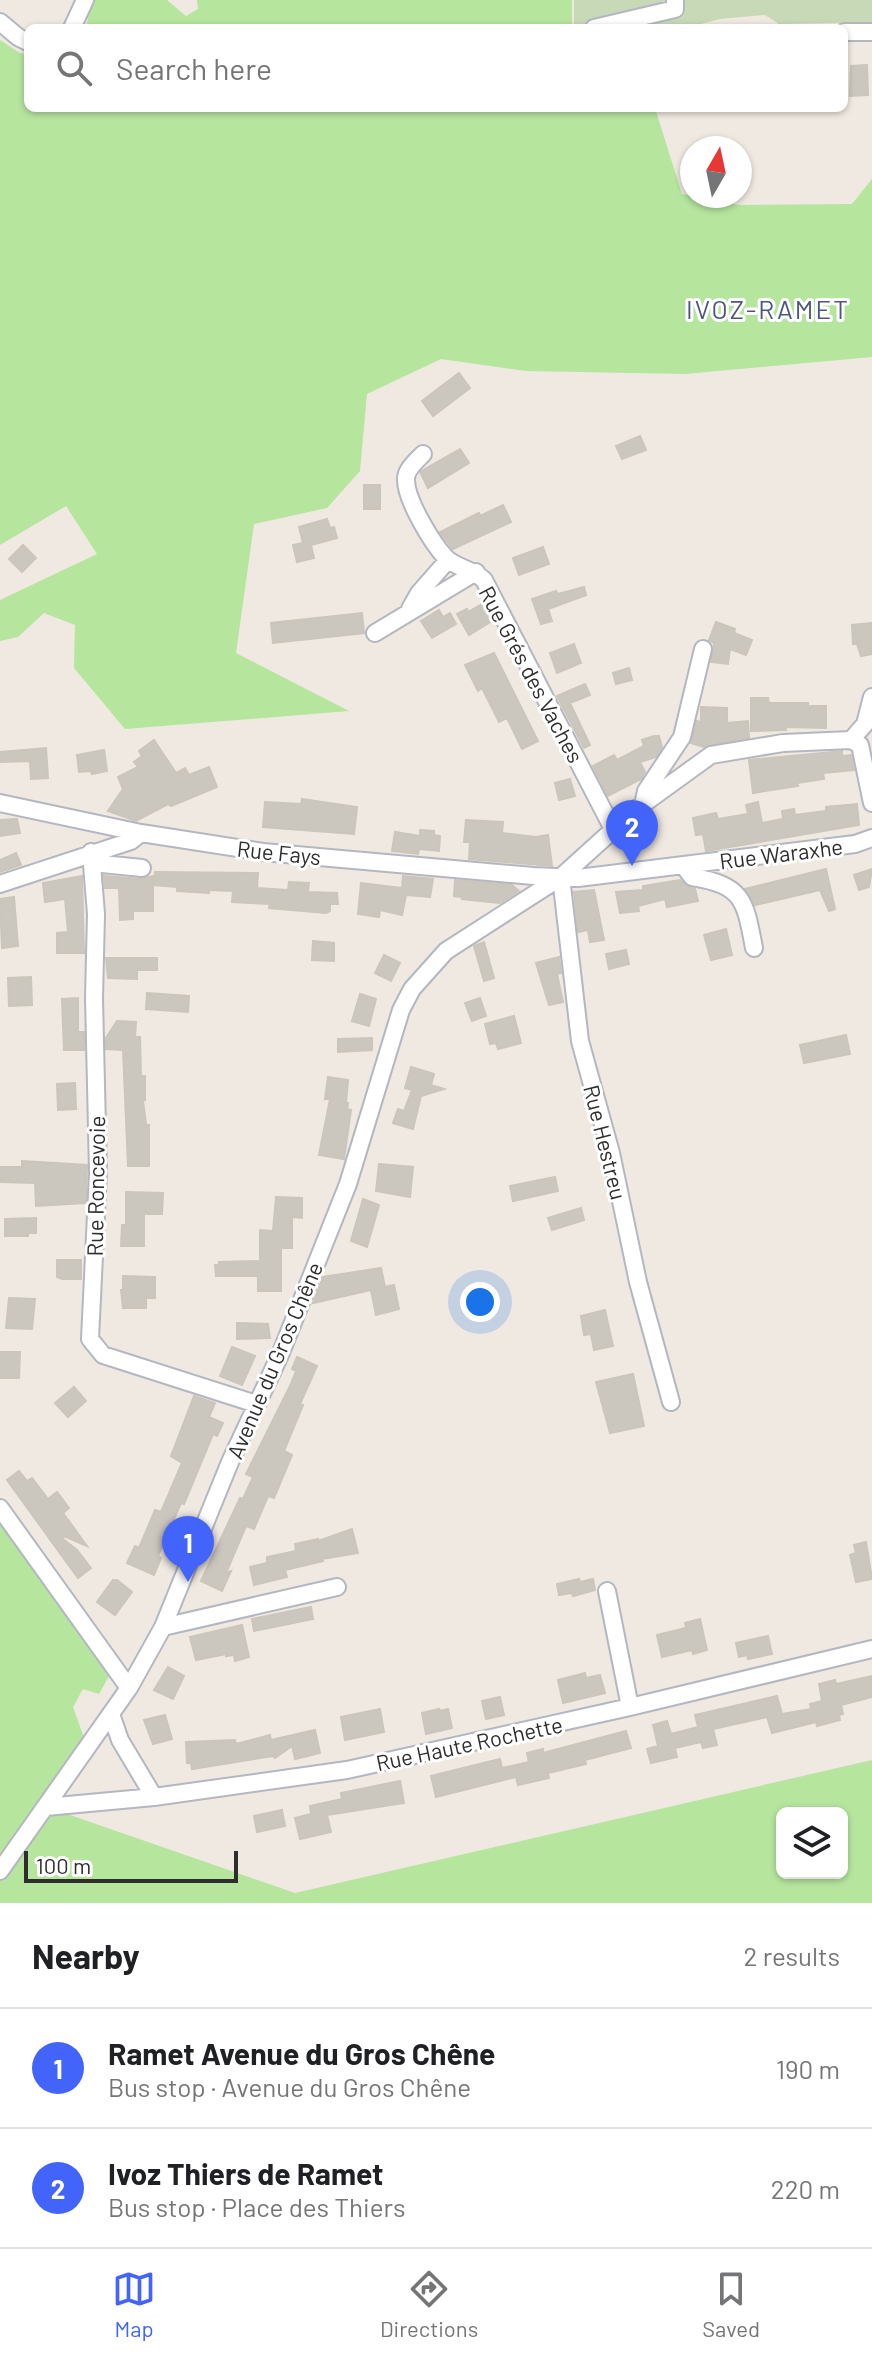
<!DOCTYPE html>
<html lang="en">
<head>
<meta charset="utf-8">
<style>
	:root { --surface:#fff; --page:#f2f2f2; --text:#202124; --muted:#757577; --line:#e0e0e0; --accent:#4264fb }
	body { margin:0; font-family:Barlow,sans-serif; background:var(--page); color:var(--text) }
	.controls { position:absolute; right:24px; bottom:24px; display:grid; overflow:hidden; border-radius:12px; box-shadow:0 2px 6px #0004 }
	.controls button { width:72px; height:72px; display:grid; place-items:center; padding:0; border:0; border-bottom:2px solid var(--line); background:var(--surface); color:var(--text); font:40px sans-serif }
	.compass { position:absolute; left:680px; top:136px; width:72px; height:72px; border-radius:50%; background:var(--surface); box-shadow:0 2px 6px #0004; rotate:9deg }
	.scale { position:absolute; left:24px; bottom:20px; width:214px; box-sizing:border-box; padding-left:8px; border:4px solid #2e2e2e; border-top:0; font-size:22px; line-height:28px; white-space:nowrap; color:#2e2e2e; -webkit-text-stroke:6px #fff; paint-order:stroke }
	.you { position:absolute; left:480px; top:1302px; width:28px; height:28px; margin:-20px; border:6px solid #fff; border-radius:50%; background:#1a73e8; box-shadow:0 0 0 12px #1a73e833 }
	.badge { display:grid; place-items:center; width:52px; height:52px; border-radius:50%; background:var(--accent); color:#fff; font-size:26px; font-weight:700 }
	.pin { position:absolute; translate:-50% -66px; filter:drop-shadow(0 2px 4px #0008) }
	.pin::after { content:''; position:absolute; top:42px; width:28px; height:24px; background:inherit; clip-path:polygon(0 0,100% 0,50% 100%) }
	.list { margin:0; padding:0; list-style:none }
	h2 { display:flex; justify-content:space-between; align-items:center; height:104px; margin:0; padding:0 32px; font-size:34px }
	h2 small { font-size:26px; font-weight:400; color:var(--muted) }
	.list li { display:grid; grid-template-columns:52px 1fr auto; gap:24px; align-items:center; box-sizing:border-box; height:120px; padding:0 32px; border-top:2px solid var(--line) }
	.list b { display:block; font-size:30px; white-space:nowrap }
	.list p { margin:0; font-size:26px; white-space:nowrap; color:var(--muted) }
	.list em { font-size:26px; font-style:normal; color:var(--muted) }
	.icon { flex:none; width:44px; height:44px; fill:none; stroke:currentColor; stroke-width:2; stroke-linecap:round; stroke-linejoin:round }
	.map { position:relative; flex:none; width:872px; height:1903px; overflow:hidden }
	.search { position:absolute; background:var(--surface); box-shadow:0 2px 6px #0004; left:24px; right:24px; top:24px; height:88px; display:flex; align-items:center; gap:20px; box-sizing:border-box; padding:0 28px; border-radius:12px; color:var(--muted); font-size:30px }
	.sheet { height:344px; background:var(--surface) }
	nav { display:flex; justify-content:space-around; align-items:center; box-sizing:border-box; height:112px; border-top:2px solid var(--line); background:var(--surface); font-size:22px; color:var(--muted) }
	nav a { display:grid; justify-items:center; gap:4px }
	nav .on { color:var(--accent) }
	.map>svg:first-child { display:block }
</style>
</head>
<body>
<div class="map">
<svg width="872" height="1903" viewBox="0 0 872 1903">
	<rect width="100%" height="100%" fill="#efe9e1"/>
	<path fill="#b6e59e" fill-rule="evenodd" d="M92 0H167L186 16 198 9 197 0H572V28H86Z
		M0 40 20 53 28 54V108H655L682 194 738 205 852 204 872 179V357L685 374 526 371 441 359 367 394 360 471 327 508 254 524 236 653 349 711 125 729 74 668 75 625 44 613 18 637 0 641V600L97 554 66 506 0 545Z
		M0 1508 114 1667 99 1694 83 1689 73 1707 87 1746 47 1807 295 1893 872 1760V1903H0ZM782 1813H842V1873H782Z"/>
	<path fill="#c8d9b8" d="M574 0H872V22L779 24 765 15 720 19 685 28H574Z"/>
	<path fill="#cbc7bf" stroke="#cbc5ba" stroke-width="2" d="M867 65 868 95 850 96 851 66Z
		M459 373 470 388 433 416 422 401Z
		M640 436 646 450 622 459 616 446Z
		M460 449 469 463 428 488 420 472Z
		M364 485H380V509H364Z
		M503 505 511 522 453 549 440 532 479 513 480 516Z
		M327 519 330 528 334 527 337 538 311 545 314 558 297 562 293 545 303 543 299 527Z
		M23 545 36 558 22 572 9 559Z
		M543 547 549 564 519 575 513 558Z
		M584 587 586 595 548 609 552 621 541 624 532 599 556 591 558 594Z
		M482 604 492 621 469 635 457 614 467 609 468 612Z
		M439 610 443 617 450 613 456 624 432 638 421 621Z
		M362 613 364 633 273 643 271 623Z
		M716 622 735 629 734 633 752 640 746 655 730 649 728 664 711 662 714 643 709 640Z
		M872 623V654L861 656 857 644H853L852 625Z
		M574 644 581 663 557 673 550 653Z
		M494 653 538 741 522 749 507 718 499 722 482 688 478 691 465 665Z
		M629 668 632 680 616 684 613 673Z
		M585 684 590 695 570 703 590 745 584 748 557 696Z
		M751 698H768L769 703H808V706H826V728L785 727 786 730 751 731Z
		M701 707 727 708V723L748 721 749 738 704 747 691 743 697 721 701 722Z
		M654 736H659L662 747 656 757 640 762 645 772 641 779 608 796 593 766 614 755 617 760 644 746 642 740Z
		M154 740 176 773 185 768 189 775 209 767 217 787 171 806 168 804 136 821 108 811 123 789 118 777 138 767 134 762 142 756 139 751Z
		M46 748 48 778 31 779 30 761 0 762V752Z
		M104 750 107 771 92 774 91 771 79 772 77 755Z
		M842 751V756L851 755 854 770 823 773 824 779 797 783 798 786 753 793 749 760Z
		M570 779 575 796 559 800 555 783Z
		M302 799 357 807 354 834 263 827 265 802 301 804Z
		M758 802 762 823 783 819 782 811 794 809 795 815 826 811V807L857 804 859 825 706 851 703 834 696 835 693 818 716 813 718 819 748 814 746 805Z
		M17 819 20 833 0 836V820Z
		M466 820 503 822 502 833 536 837 548 835 552 866 469 859 470 842H464Z
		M420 830 434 831V835L440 836 439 851 419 849 418 854 392 851 395 832 420 836Z
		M16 853 21 865 0 872V860Z
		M826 869 835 909 829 911 820 890 755 905 745 889Z
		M872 869 869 887 859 890 854 875Z
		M155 872 258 873 257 888 288 890 289 882 309 883 308 892 337 893 338 904H330V911L326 913 269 908 270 904 232 902 233 891 209 890V893L177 891V887L154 885Z
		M82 876 84 953H57V933L68 932 65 899 45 902 43 883Z
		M104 876 141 879 153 876V911H133V919L120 920 119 888H105Z
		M403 876 433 879 430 897 406 895 402 915 380 910 379 917 358 914 361 883 402 888Z
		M455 880 512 885 519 891 500 903 462 899V897L454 896Z
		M680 880 689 887 695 889 698 901 667 907 665 899 638 906 639 911 620 913 616 892 643 890V886Z
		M594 890 604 940 590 942 588 930 578 932 574 892Z
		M14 897 18 946 2 948 0 899Z
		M726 929 732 955 711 960 704 935Z
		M313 941 334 943V961L312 960Z
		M484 942 494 978 484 981 474 946Z
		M626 950 629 964 609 969 606 954Z
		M384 955 400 963 391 981 375 973Z
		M559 957 561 973 557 974 563 1002 549 1005 536 963Z
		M106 958H157V970H137V979L108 978Z
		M31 977 32 1005 9 1006 8 978Z
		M147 993 189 996 188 1012 146 1009Z
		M360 994 376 999 369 1026 352 1021Z
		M78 998V1032H84V1050H64L62 999Z
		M480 998 486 1016 472 1021 465 1003Z
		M514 1016 521 1043 498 1049 496 1043 490 1044 485 1024Z
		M117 1021 136 1022 135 1037H140L141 1076H145V1100H143L146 1125H149V1166H128L123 1050 106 1049V1038Z
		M846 1035 850 1054 804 1063 800 1045Z
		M372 1038V1050L338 1052V1039Z
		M411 1067 434 1074 431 1085 444 1089 421 1096 413 1129 393 1123 398 1109 404 1111 412 1090 405 1088Z
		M328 1077 348 1080 346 1103H348L347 1109 351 1110 344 1159 319 1155 330 1099H325Z
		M75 1083 76 1109 58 1110 57 1084Z
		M22 1161 87 1165 86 1203 36 1206 35 1183 0 1182V1167H22Z
		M379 1164 413 1167 410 1197 376 1191Z
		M555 1177 558 1191 513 1201 510 1186Z
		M126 1192 163 1193 162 1214H144V1246H121L122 1225H126Z
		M276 1197 302 1198V1218L292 1217V1248H281V1291H258V1276H216L215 1265H219V1262L260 1261V1230L273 1231Z
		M363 1199 379 1205 367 1247 351 1241Z
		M581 1208 584 1220 552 1230 548 1218Z
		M36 1218V1233H28V1236H5V1219Z
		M57 1260H81V1279H62L57 1277Z
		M381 1268 385 1287 394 1285 399 1309 376 1315 371 1290 313 1303 323 1277Z
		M123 1276 155 1277V1298H146V1308H123L121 1290H123Z
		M9 1298 35 1299 32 1329 6 1328Z
		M605 1310 613 1346 594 1350 591 1334 584 1335 581 1316Z
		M237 1323 268 1324 270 1338 237 1339Z
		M232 1347 255 1356 242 1385 220 1376Z
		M0 1352H20L19 1378H0Z
		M297 1357 317 1366 300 1404 303 1405 284 1451 292 1455 274 1498 268 1496 254 1529 246 1526 226 1573 231 1571 222 1591 201 1581 240 1498 243 1499 253 1477 246 1474 290 1386 296 1371 292 1369Z
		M633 1374 644 1426 610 1433 596 1382Z
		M74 1387 86 1401 68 1417 55 1403Z
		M194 1396 215 1403 209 1417 223 1423 217 1436 213 1434 184 1504 181 1503 158 1556 161 1558 154 1575 127 1563 135 1546 139 1548 155 1510 161 1512 182 1463 171 1456Z
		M19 1471 27 1481 32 1478 48 1499 57 1492 69 1508 63 1513 87 1546 64 1536 63 1539 77 1550 91 1568 78 1578 7 1480Z
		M352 1529 358 1553 322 1559 323 1561 285 1570 287 1577 254 1585 250 1567 267 1563V1557L296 1551 295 1544 318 1539V1541Z
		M866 1542 872 1579 856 1582 850 1555 856 1553 854 1545Z
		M579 1579 580 1582 593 1579 595 1590 573 1596 572 1593 559 1595 557 1584Z
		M113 1580H117L132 1592 115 1615 97 1602Z
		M311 1607 313 1619 254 1631 252 1619Z
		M700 1619 707 1650 693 1654 692 1650 662 1657 657 1635 686 1628 685 1623Z
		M242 1625 249 1657 235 1661 234 1655 226 1656V1654L196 1660 190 1637Z
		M768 1636 772 1654 748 1659 747 1655 739 1657 736 1643Z
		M168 1667 184 1676 173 1699 154 1690Z
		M585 1673 586 1678 600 1675 605 1693 563 1703 558 1680Z
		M872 1676V1697L841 1705 843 1714 839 1715 840 1720 817 1726 816 1722 772 1733 767 1717 713 1729 717 1745 703 1748 701 1742 675 1748 677 1757 651 1763 647 1749 658 1746 653 1725 667 1721 671 1734 698 1727 695 1715 777 1696 782 1714 811 1709 810 1704 822 1701 819 1684 835 1680 836 1684Z
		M500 1697 504 1715 486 1719 482 1701Z
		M380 1709 384 1732 345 1740 341 1717Z
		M439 1709 440 1711 448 1709 452 1728 426 1734 422 1713Z
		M165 1715 172 1739 153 1744 144 1720Z
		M315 1730 320 1753 295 1759 292 1746 275 1758 273 1756 192 1769 191 1763H187L186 1742 235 1740 236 1744 270 1735 271 1740Z
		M626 1731 631 1748 585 1760 586 1764 548 1773 549 1778 518 1785 516 1777 436 1797 431 1776 500 1759 502 1768 529 1762 527 1753 543 1749V1753Z
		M400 1781 404 1803 327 1815 331 1832 300 1839 295 1818 311 1814 310 1806 342 1799 341 1793Z
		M282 1810 285 1826 257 1832 254 1816Z"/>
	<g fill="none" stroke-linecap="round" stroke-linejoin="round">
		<g stroke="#b4b7c1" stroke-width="20">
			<path id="minor" d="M0 22 18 37 28 42
				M72 28 85 0
				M594 28 675 9V0
				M844 32H872
				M423 454C417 460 405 470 406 480 406 500 432 543 446 558 456 568 473 569 484 580L613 829
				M410 609 419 593 448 560
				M375 633 476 572
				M851 740 865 724 872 697
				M0 803 141 833 263 852 533 876 578 878 855 844 872 838
				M643 805 646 791 682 737 703 649
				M91 852 96 914 94 998 98 1173 90 1339 103 1355 256 1404
				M92 863 142 868
				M683 865 692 877C743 885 745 900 754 948
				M561 877 580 1041 611 1153 638 1282 671 1402
				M0 884 131 841 141 833
				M0 1508 129 1688
				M607 1591 630 1707
				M163 1627 337 1587
				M111 1714 120 1740 154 1797
				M46 1807 154 1797 347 1770 630 1707 872 1649
				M0 1871 129 1688 163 1627 230 1462 280 1355 348 1184 401 1010 412 989 446 951 561 877 635 810 711 755 783 743 851 740 860 745 872 803"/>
		</g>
		<use href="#minor" stroke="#fff" stroke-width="16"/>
	</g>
	<g text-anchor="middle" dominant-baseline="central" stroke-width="6" stroke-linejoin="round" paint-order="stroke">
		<g font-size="22" fill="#2e2e2e" stroke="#fff">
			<text transform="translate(532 674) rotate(62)">Rue Grés des Vaches</text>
			<text transform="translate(279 852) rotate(6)">Rue Fays</text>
			<text transform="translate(781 853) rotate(-7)">Rue Waraxhe</text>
			<text transform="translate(606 1142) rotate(76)">Rue Hestreu</text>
			<text transform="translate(95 1186) rotate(-89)">Rue Roncevoie</text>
			<text transform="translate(274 1360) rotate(-67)">Avenue du Gros Chêne</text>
			<text transform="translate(469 1743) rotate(-12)">Rue Haute Rochette</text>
		</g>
		<g font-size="26" letter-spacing="2" fill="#4d5680" stroke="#fff">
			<text x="768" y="308">IVOZ-RAMET</text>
		</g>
	</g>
</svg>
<div class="controls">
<button><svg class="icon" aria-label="layers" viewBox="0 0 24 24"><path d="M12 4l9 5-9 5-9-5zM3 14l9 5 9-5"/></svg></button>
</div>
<svg class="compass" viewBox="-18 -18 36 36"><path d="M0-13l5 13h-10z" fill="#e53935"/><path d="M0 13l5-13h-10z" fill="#757577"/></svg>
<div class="scale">100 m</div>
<div class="you"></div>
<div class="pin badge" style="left:188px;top:1582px">1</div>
<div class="pin badge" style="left:632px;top:866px">2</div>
<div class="search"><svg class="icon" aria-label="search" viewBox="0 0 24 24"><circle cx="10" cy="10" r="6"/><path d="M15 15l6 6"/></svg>Search here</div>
</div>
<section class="sheet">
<h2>Nearby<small>2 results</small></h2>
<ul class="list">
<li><span class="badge">1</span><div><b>Ramet Avenue du Gros Chêne</b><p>Bus stop · Avenue du Gros Chêne</p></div><em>190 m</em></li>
<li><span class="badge">2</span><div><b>Ivoz Thiers de Ramet</b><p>Bus stop · Place des Thiers</p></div><em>220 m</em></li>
</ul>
</section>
<nav>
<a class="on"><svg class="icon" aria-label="map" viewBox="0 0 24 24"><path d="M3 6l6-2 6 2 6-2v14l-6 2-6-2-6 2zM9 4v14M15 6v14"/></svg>Map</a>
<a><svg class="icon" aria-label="directions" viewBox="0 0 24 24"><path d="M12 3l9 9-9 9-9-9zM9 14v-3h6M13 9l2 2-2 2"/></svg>Directions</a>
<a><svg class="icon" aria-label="saved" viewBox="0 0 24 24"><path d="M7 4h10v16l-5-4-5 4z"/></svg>Saved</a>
</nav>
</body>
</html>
